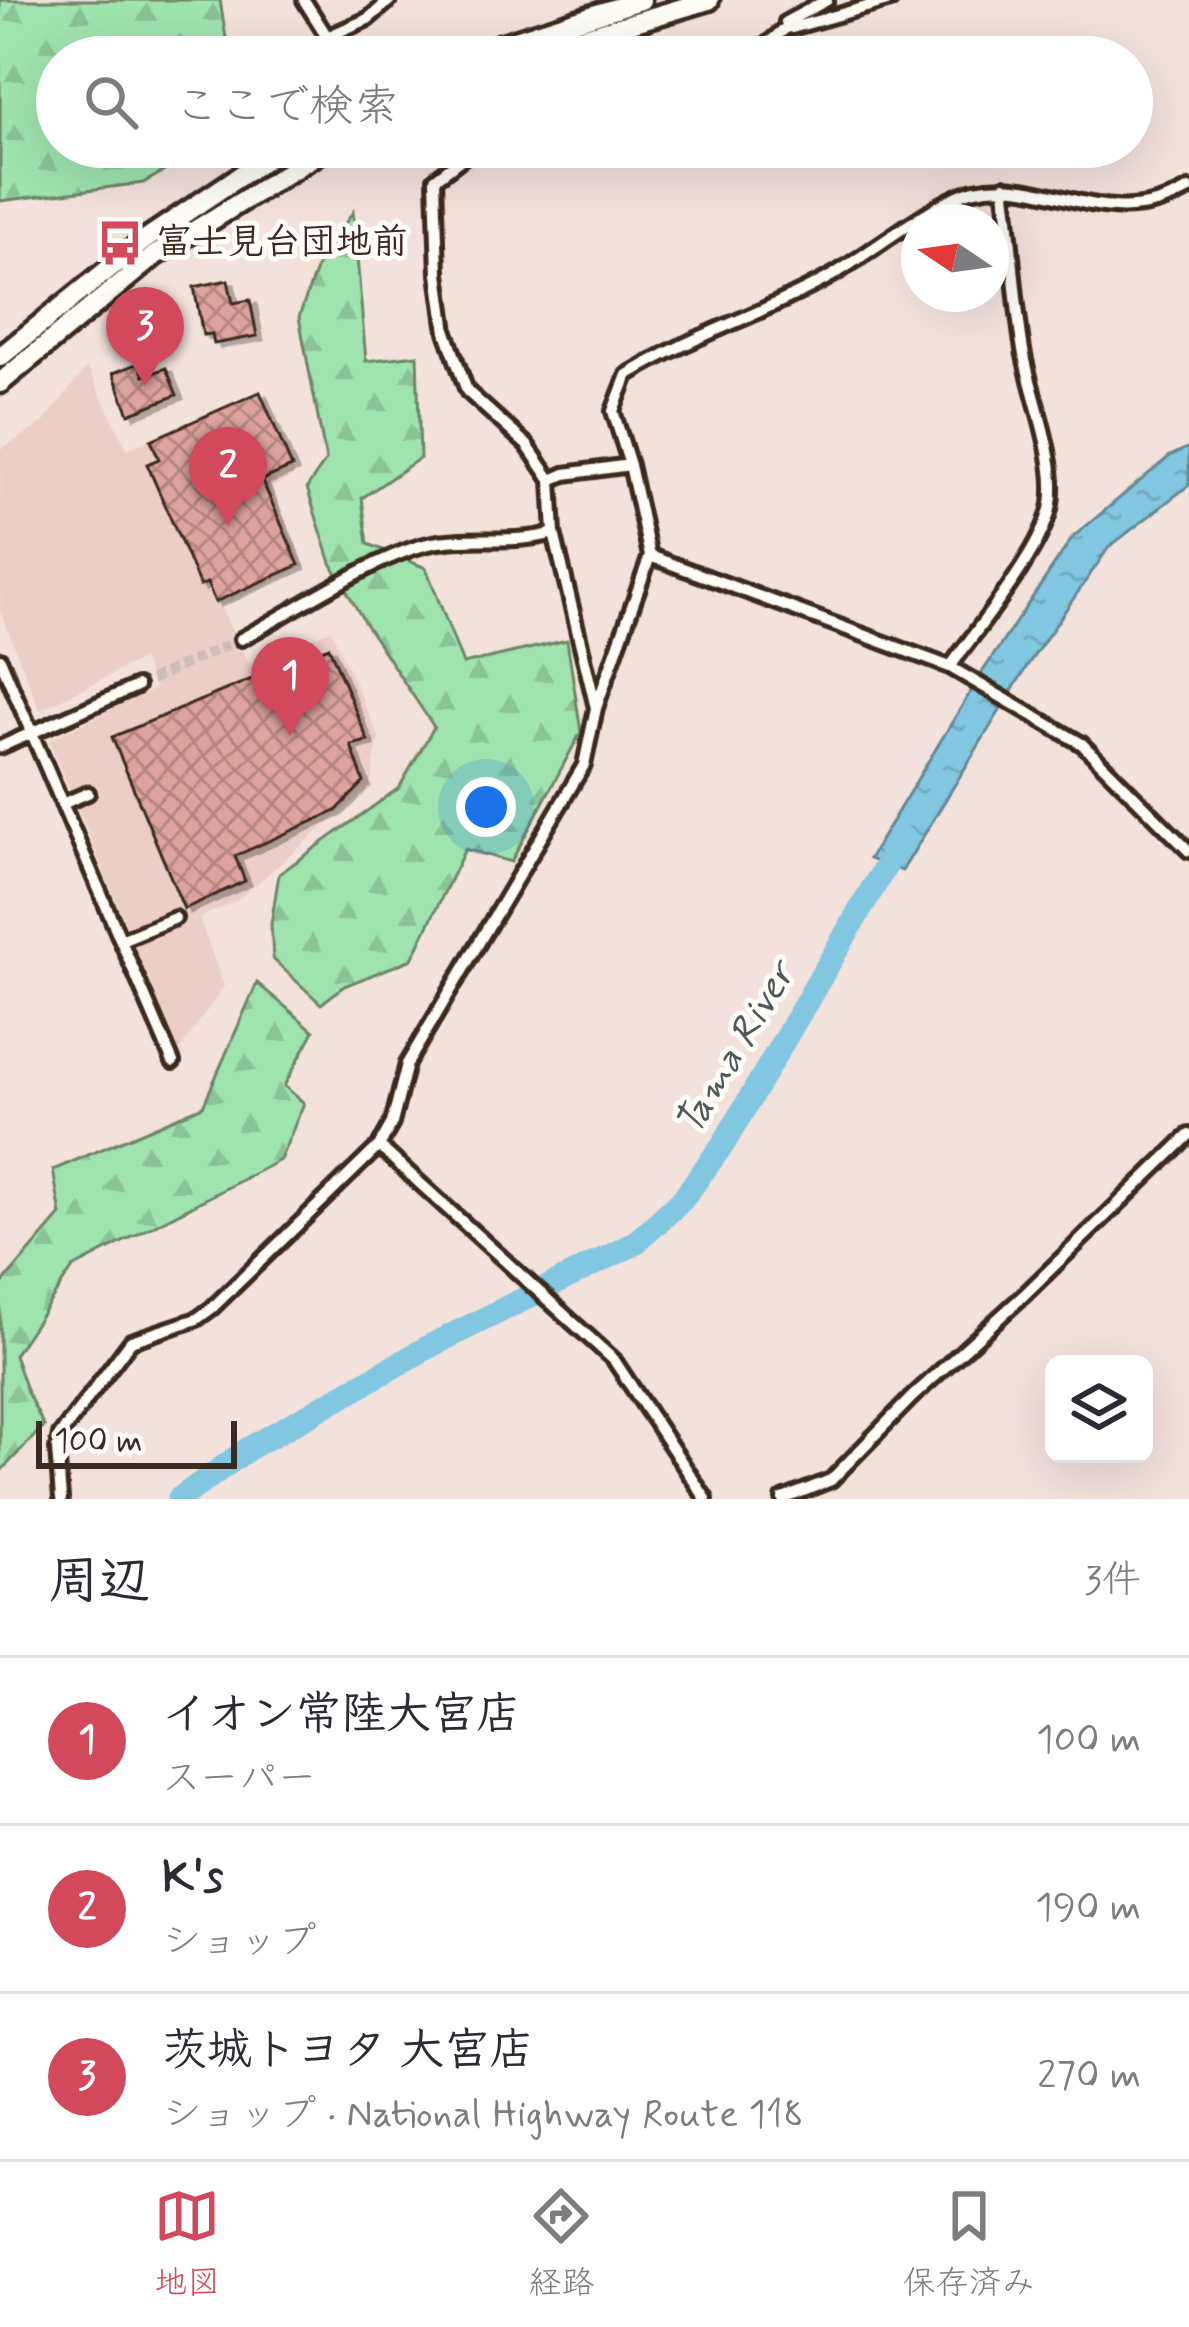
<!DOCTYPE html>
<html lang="ja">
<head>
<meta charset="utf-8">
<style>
	:root { --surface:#fff; --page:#f2f2f3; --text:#2b2b33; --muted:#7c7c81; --line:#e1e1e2; --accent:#d1495b }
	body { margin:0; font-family:Mynerve,"Klee One",sans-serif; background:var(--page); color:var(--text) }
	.controls { position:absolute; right:36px; bottom:36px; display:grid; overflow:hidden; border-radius:18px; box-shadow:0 12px 48px #0002 }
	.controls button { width:108px; height:108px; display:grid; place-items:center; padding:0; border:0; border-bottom:3px solid var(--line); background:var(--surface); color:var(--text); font:60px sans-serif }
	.compass { position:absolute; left:901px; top:204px; width:108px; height:108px; border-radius:50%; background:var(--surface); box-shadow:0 12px 48px #0002; rotate:283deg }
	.scale { position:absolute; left:36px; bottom:30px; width:201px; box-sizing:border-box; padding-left:12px; border:6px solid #3b2a1e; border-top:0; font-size:33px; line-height:42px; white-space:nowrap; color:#3b2a1e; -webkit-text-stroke:9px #fdfcf7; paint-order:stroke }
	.you { position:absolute; left:486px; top:807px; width:42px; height:42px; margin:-30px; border:9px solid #fff; border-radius:50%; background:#1a73e8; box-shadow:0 0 0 18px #1a73e833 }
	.badge { display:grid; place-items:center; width:78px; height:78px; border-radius:50%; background:var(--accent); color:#fff; font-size:39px; font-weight:700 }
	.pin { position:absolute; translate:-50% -99px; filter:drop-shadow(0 3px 6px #0008) }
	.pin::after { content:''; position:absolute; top:63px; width:42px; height:36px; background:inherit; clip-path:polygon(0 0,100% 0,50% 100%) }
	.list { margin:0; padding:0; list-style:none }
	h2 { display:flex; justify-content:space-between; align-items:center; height:156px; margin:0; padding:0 48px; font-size:51px }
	h2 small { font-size:39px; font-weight:400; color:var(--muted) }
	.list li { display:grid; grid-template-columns:78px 1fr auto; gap:36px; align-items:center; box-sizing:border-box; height:168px; padding:0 48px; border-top:3px solid var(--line) }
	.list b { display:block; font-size:45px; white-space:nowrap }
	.list p { margin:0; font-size:39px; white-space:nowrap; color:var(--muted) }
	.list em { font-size:39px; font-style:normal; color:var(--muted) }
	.icon { flex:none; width:66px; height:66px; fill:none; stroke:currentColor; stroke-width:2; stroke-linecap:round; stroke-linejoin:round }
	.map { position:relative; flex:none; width:1189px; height:1499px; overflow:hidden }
	.search { position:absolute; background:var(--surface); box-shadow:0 12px 48px #0002; left:36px; right:36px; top:36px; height:132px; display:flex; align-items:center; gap:30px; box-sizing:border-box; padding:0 42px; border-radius:66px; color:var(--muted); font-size:45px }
	.sheet { height:660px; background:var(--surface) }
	nav { display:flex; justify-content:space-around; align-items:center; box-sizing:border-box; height:168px; border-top:3px solid var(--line); background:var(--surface); font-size:33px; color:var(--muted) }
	nav a { display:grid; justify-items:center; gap:6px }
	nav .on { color:var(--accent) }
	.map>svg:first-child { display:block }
</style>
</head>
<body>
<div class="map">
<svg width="1189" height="1499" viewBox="0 0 1189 1499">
	<defs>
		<pattern id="forest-firs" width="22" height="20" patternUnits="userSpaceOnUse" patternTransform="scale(3)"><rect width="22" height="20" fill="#9fe3af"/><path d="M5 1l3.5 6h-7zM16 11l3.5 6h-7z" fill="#8ac396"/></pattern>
		<pattern id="water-ripples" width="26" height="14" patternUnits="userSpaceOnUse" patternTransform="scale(3)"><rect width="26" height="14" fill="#81c7e2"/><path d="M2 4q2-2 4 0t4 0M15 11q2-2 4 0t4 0" fill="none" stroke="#70abc1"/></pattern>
		<pattern id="building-cross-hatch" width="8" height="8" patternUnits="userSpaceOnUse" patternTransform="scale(3)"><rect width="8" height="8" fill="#dda39e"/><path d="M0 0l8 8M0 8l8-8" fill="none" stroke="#b48580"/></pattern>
		<filter id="shadow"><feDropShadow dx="6" dy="4" stdDeviation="0" flood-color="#0004"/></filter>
	</defs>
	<rect width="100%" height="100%" fill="#f3e1dc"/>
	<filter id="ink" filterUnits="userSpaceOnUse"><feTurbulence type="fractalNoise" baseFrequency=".00833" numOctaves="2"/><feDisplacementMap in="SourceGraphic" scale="24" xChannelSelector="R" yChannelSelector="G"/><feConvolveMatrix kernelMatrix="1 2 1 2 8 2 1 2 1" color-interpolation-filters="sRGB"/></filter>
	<g filter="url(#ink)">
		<path fill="#eccec9" d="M87 367 127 449 260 392 292 467 294 476 272 487 305 566 220 606 249 664 331 630 379 737 370 788 236 901 199 918 224 986 179 1051 49 740 156 688 142 659 40 710 0 611V450L43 423Z"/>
		<path fill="url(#forest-firs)" stroke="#6d8666" stroke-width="3" d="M0 0H220L229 57H57V147H207L143 183 0 201Z
			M353 212 366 361 417 355 420 458 362 498 368 544 426 568 463 664 567 640 581 732 511 862 465 849 412 959 344 986 321 1004 273 959 271 924 279 874 399 788 434 727 366 625 331 563 307 488 326 460 299 317 319 261Z
			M257 983 314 1031 284 1086 304 1103 280 1160 73 1268 14 1355 26 1390 44 1426 0 1472V1286L61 1215 53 1170 203 1106Z"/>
		<path fill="url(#water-ripples)" stroke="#658894" stroke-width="3" d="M1189 447V485L1109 547 1029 663 902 871 869 859 985 668 1073 537 1170 456Z"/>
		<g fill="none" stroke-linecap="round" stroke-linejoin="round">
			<path stroke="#81c7e2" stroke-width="24" d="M179 1499 248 1449 432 1345 634 1244 682 1200 724 1143 902 838"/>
		</g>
		<path fill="url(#building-cross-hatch)" stroke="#3b2a1e" stroke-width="3" filter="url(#shadow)" d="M228 280 233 303 250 300 257 336 214 344 212 334 203 335 194 287Z
			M139 363 144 376 166 368 177 395 129 414 113 373Z
			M260 392 292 467 262 480 299 565 215 602 207 583 200 586 147 464 159 459 151 440Z
			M329 647 368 741 351 745 364 782 336 811 235 856 245 881 184 909 112 737Z"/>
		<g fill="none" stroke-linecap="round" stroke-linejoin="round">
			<path stroke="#cebcb6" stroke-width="10" stroke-dasharray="10 5" stroke-linecap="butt" d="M137 686 241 639"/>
			<g stroke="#3b2a1e" stroke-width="20">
				<path id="minor" d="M304 0 340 57
					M786 22 792 28 891 0
					M786 22 827 0
					M329 36 368 19 390 0
					M752 57 787 27
					M477 147 435 179 438 274 446 332 467 391 527 445 551 480
					M650 556 950 667 1082 744 1189 851
					M241 639C292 612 380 553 433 543 474 535 513 545 554 533
					M0 659 173 1062
					M950 667C978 627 1044 549 1051 504 1058 459 1031 396 1023 350 1014 297 1012 241 1004 186
					M596 708 554 533 551 480 565 474 630 465
					M0 747 137 686
					M62 804 88 793
					M121 940 175 918
					M379 1146 614 1360 706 1499
					M61 1499 57 1449 60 1435 131 1341 197 1319 212 1308 379 1146 392 1123 407 1064 584 765 596 708 650 556 630 465 613 411 627 375C692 335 767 313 833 275 869 254 939 198 975 190 1050 174 1106 237 1189 189
					M783 1499 831 1480 912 1397 1023 1296 1189 1135"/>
			</g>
			<g stroke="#3b2a1e" stroke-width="27">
				<path id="trunk" d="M462 57 641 0
					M518 57 709 0
					M0 357 143 241 283 147
					M0 383 154 256 329 147"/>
			</g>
			<use href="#minor" stroke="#fdfcf7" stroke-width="10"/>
			<use href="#trunk" stroke="#fdfcf7" stroke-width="18"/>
		</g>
	</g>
	<defs>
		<g id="bus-bare" transform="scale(3.6)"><path d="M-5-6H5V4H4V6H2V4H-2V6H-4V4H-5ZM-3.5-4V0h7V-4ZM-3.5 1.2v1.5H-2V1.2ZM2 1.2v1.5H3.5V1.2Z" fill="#d1495b" stroke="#fdfcf7" stroke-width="2.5" paint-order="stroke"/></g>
	</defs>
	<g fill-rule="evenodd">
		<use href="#bus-bare" x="120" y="243"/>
	</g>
	<g text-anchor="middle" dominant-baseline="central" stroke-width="10" stroke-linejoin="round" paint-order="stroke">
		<g font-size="36" font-weight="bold" fill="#3b2a1e" stroke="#fdfcf7" text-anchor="start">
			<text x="156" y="243">富士見台団地前</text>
		</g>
		<g font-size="39" font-style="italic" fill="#505959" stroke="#fdfcf7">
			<text transform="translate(736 1050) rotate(-59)">Tama River</text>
		</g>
	</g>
</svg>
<div class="controls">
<button><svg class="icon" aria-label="layers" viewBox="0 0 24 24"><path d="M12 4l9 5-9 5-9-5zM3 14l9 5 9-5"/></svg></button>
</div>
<svg class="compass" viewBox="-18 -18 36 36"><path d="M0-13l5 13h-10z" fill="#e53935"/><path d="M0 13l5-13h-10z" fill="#7c7c81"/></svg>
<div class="scale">100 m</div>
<div class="you"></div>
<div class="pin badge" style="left:290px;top:736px">1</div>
<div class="pin badge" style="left:228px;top:526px">2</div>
<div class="pin badge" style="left:145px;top:386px">3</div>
<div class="search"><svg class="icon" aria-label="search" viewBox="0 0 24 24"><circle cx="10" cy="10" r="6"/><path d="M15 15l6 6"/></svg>ここで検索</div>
</div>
<section class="sheet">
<h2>周辺<small>3件</small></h2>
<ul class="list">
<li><span class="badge">1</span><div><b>イオン常陸大宮店</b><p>スーパー</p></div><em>100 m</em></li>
<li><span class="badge">2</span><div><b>K's</b><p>ショップ</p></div><em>190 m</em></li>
<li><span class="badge">3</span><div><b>茨城トヨタ 大宮店</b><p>ショップ · National Highway Route 118</p></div><em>270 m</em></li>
</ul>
</section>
<nav>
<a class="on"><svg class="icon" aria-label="map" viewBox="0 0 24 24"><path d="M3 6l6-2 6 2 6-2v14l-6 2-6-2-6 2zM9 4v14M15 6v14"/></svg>地図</a>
<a><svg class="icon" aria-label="directions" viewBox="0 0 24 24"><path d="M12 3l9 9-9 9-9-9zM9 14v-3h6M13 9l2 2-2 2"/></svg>経路</a>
<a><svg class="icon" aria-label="saved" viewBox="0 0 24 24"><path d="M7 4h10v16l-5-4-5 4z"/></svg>保存済み</a>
</nav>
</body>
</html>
